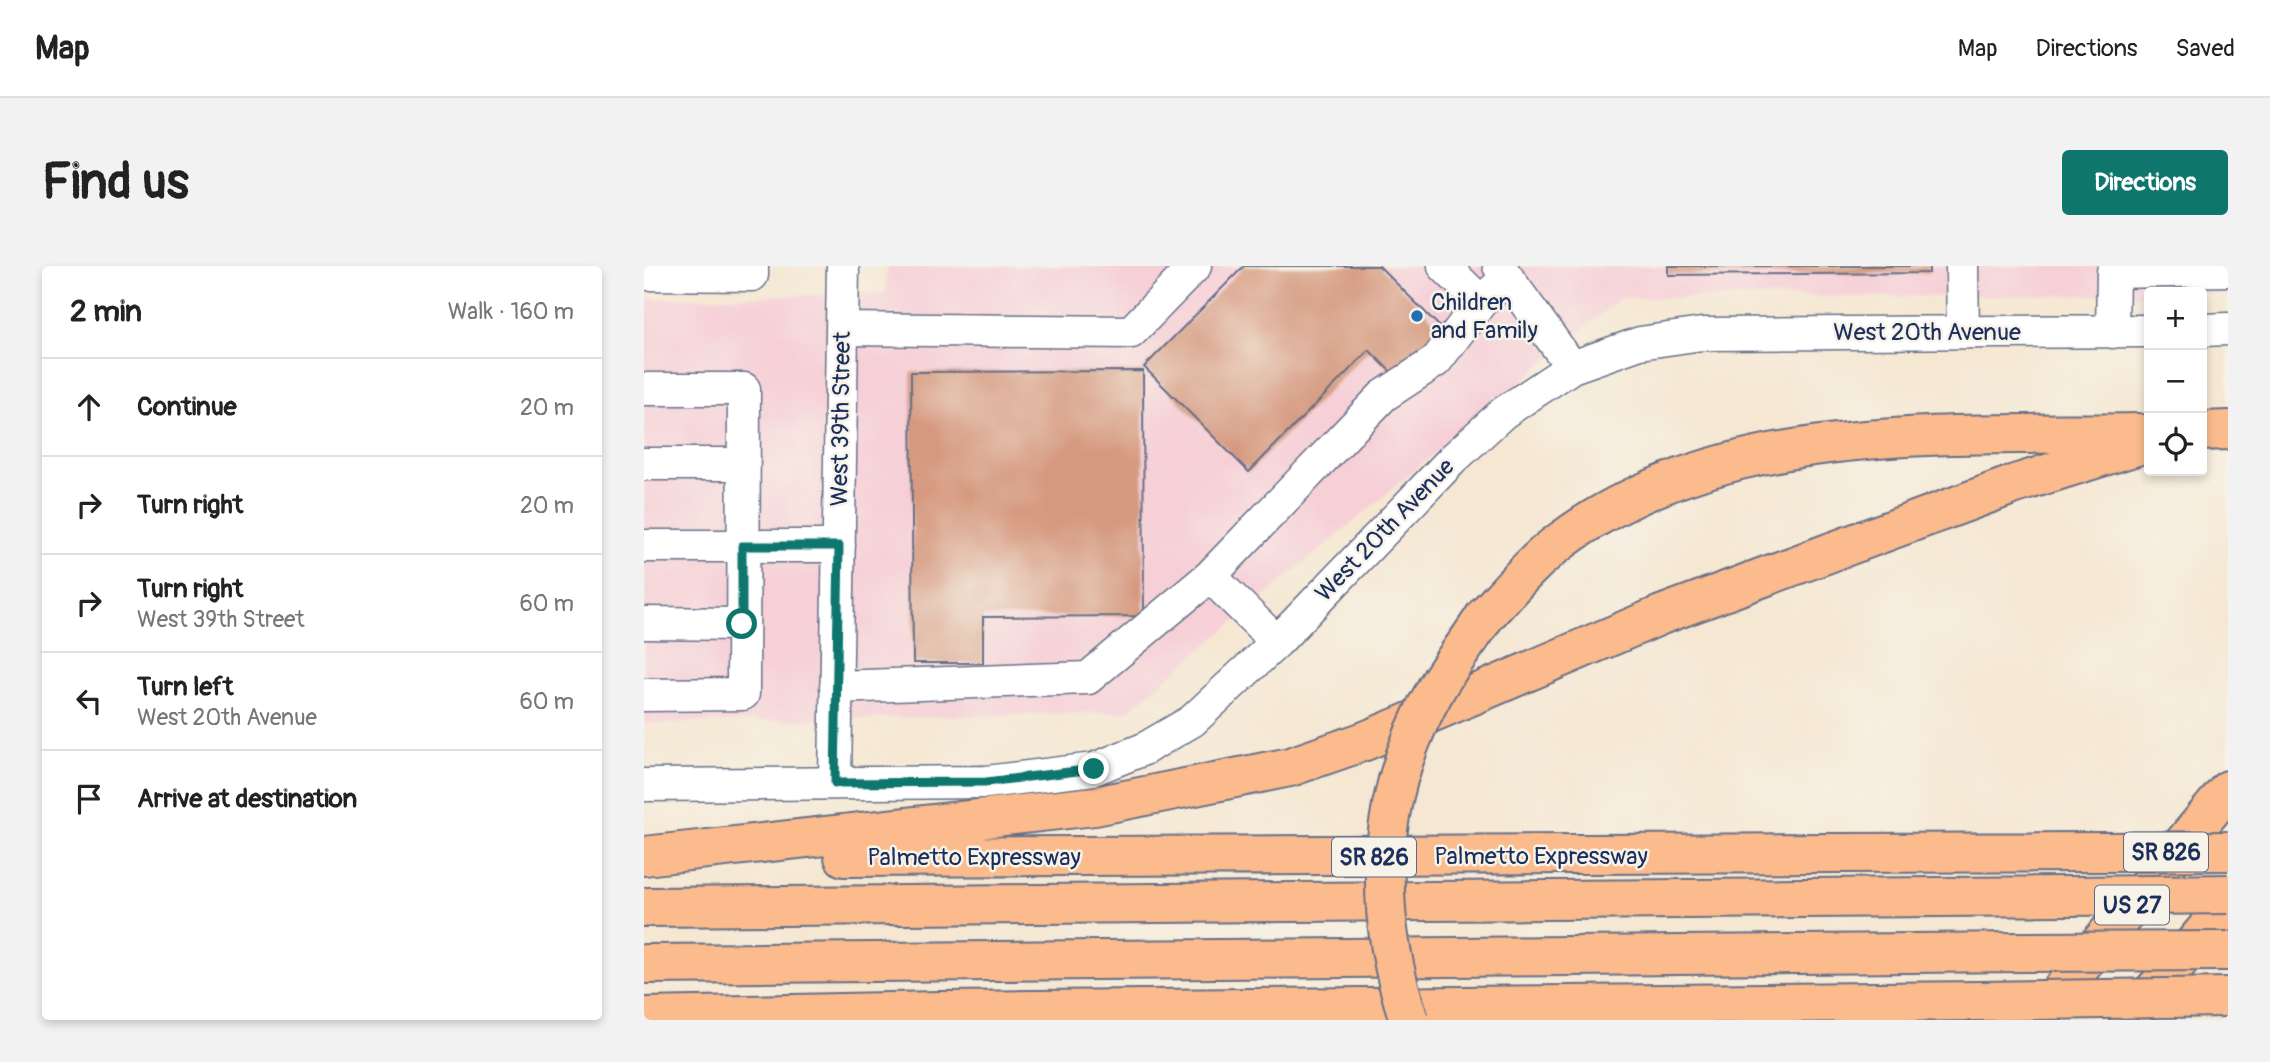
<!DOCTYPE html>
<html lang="en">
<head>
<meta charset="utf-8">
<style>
	:root { --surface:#fff; --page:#f2f2f2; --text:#222; --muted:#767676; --line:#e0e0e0; --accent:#0f766e }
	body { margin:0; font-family:Pangolin,sans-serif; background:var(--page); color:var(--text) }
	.controls { position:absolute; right:21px; top:21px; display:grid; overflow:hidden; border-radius:7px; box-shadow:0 4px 10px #0003 }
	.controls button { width:63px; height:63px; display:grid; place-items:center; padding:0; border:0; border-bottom:2px solid var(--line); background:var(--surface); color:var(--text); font:35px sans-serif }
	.stop { position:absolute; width:21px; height:21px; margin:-16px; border:5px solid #0f766e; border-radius:50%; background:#fff }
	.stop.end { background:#0f766e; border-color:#fff; box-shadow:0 2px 7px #0008 }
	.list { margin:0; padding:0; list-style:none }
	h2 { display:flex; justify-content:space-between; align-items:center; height:91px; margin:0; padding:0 28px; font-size:30px }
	h2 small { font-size:23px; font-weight:400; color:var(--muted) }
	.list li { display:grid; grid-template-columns:46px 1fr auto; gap:21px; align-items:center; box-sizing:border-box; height:98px; padding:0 28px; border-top:2px solid var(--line) }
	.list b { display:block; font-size:26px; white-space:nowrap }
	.list p { margin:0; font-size:23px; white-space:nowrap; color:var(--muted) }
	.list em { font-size:23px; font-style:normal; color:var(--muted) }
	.icon { flex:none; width:38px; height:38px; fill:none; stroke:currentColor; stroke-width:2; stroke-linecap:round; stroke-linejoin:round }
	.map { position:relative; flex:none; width:1584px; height:754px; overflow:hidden; border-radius:7px }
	header { display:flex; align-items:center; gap:42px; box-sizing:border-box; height:98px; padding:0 35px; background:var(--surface); border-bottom:2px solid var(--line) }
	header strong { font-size:33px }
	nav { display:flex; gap:38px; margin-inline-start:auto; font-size:24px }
	.intro { display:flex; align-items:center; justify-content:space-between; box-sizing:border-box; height:168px; padding:0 42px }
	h1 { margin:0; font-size:49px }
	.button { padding:18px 32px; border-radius:7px; background:var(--accent); color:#fff; font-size:24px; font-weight:700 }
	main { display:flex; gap:42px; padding:0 42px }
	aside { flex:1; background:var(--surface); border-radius:7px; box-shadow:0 4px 10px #0003 }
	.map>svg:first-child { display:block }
</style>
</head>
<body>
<header>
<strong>Map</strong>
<nav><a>Map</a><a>Directions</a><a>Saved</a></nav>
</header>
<div class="intro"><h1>Find us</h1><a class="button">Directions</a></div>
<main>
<aside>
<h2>2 min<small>Walk · 160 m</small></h2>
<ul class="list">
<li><svg class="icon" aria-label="ahead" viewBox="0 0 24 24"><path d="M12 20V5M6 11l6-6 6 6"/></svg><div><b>Continue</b></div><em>20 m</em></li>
<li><svg class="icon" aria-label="right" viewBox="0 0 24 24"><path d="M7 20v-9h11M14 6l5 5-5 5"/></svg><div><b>Turn right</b></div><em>20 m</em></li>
<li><svg class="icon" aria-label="right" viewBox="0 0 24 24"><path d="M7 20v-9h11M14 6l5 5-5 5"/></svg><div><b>Turn right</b><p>West 39th Street</p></div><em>60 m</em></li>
<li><svg class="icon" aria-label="left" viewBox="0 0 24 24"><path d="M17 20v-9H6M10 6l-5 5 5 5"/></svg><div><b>Turn left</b><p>West 20th Avenue</p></div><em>60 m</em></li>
<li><svg class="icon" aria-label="arrive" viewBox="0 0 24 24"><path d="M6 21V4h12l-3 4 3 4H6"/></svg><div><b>Arrive at destination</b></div></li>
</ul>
</aside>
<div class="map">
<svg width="1584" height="754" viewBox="0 0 1584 754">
	<rect width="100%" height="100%" fill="#f7f3e8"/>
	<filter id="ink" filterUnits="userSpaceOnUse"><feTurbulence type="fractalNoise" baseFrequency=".0143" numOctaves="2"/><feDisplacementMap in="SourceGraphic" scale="14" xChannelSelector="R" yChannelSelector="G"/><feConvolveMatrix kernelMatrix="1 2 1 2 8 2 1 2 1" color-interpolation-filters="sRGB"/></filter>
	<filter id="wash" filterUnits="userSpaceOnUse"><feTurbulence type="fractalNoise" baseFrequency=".00686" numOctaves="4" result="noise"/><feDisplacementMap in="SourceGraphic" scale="28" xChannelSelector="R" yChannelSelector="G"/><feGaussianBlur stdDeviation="1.57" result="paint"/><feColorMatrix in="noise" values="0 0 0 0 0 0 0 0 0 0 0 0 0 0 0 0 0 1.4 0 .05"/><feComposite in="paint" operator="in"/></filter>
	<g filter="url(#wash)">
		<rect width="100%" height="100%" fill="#f5e7d2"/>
		<path fill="#f6cfd7" d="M243 0H1584V28L1505 26V29L976 32 483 446 0 458V33L242 27Z"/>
		<g id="blocks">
			<path fill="#d5997f" d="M600 0H735L800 65 753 112 725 84 605 206 500 101Z
				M1024 0H1285V7L1024 9Z
				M499 105 500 350 339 351V397H269L267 106Z"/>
		</g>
	</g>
	<g filter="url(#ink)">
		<use href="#blocks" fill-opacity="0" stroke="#676f87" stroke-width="2"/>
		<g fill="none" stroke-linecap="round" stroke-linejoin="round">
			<g stroke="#676f87" stroke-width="35">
				<path id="minor" d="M800 0 837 36 852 22
					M855 0 928 101
					M1318 0 1319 66
					M0 8 108 9V0
					M198 63 487 66 551 0
					M1558 64 1584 63
					M1468 66 1469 6 1584 4
					M0 123H100L99 428 0 429
					M0 198H99
					M0 280H195
					M566 310 739 130 792 95 837 36
					M0 357 98 358
					M192 421 444 412 566 310 633 376
					M191 517 199 0
					M0 519 342 516 450 503 500 483 548 455 633 376 808 194 859 147 928 101 996 77 1058 68 1505 65"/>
			</g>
			<g stroke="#676f87" stroke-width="42">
				<path id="highway" d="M1558 165 1584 164
					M841 350C865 324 888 296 917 275 1079 154 1301 170 1493 167
					M0 590 451 540 646 501 721 475 1017 349 1371 218 1505 176
					M200 591 1461 586
					M0 641 1427 630
					M0 698 1381 686
					M0 751 295 745 1336 735
					M1392 754 1584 524
					M1485 754 1584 638"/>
			</g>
			<use href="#minor" stroke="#fff" stroke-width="32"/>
			<use href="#highway" stroke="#fbbb8c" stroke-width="38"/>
			<g stroke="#676f87" stroke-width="42" stroke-linecap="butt">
				<path id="highway-bridge" d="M1461 586 1584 585
					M1427 630 1584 628
					M1381 686 1584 685
					M1336 735 1584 731
					M765 754C727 640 732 527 793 421 808 396 826 374 841 350"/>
			</g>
			<use href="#highway-bridge" stroke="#fbbb8c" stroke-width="38"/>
		</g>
	</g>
	<g fill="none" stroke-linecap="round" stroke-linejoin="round" filter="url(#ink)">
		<path stroke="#0f766e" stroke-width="9" d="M98 358V280H195L191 517 342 516 450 503"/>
	</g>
	<circle fill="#1f6fb2" stroke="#f7f3e8" stroke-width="2.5" cx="773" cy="50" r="7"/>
	<g text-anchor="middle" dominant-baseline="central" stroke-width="5" stroke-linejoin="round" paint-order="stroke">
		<g fill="#f7f3e8" stroke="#5d6a87" stroke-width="2">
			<rect x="1480" y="566.5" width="84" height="39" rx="5"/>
			<rect x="688" y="571.5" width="84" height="39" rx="5"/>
			<rect x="1451" y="619.5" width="74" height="39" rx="5"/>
		</g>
		<g font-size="23" font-weight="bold" fill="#1b2f5e">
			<text x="1522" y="586">SR 826</text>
			<text x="730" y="591">SR 826</text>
			<text x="1488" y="639">US 27</text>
		</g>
		<g font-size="24" fill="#1b2f5e" stroke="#f7f3e8" text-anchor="start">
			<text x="787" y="36">Children<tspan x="787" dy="28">and Family</tspan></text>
		</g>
		<g font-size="24" fill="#1b2f5e" stroke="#f7f3e8">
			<text x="1283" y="66">West 20th Avenue</text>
			<text transform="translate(197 153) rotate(-89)">West 39th Street</text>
			<text transform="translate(741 264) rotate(-46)">West 20th Avenue</text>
			<text x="897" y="590">Palmetto Expressway</text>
			<text x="330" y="591">Palmetto Expressway</text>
		</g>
	</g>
</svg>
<div class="controls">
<button>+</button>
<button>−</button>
<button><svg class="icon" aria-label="locate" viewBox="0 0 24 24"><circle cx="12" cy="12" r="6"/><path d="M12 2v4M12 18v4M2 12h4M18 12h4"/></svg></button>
</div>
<div class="stop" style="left:98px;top:358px"></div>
<div class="stop end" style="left:450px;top:503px"></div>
</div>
</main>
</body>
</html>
